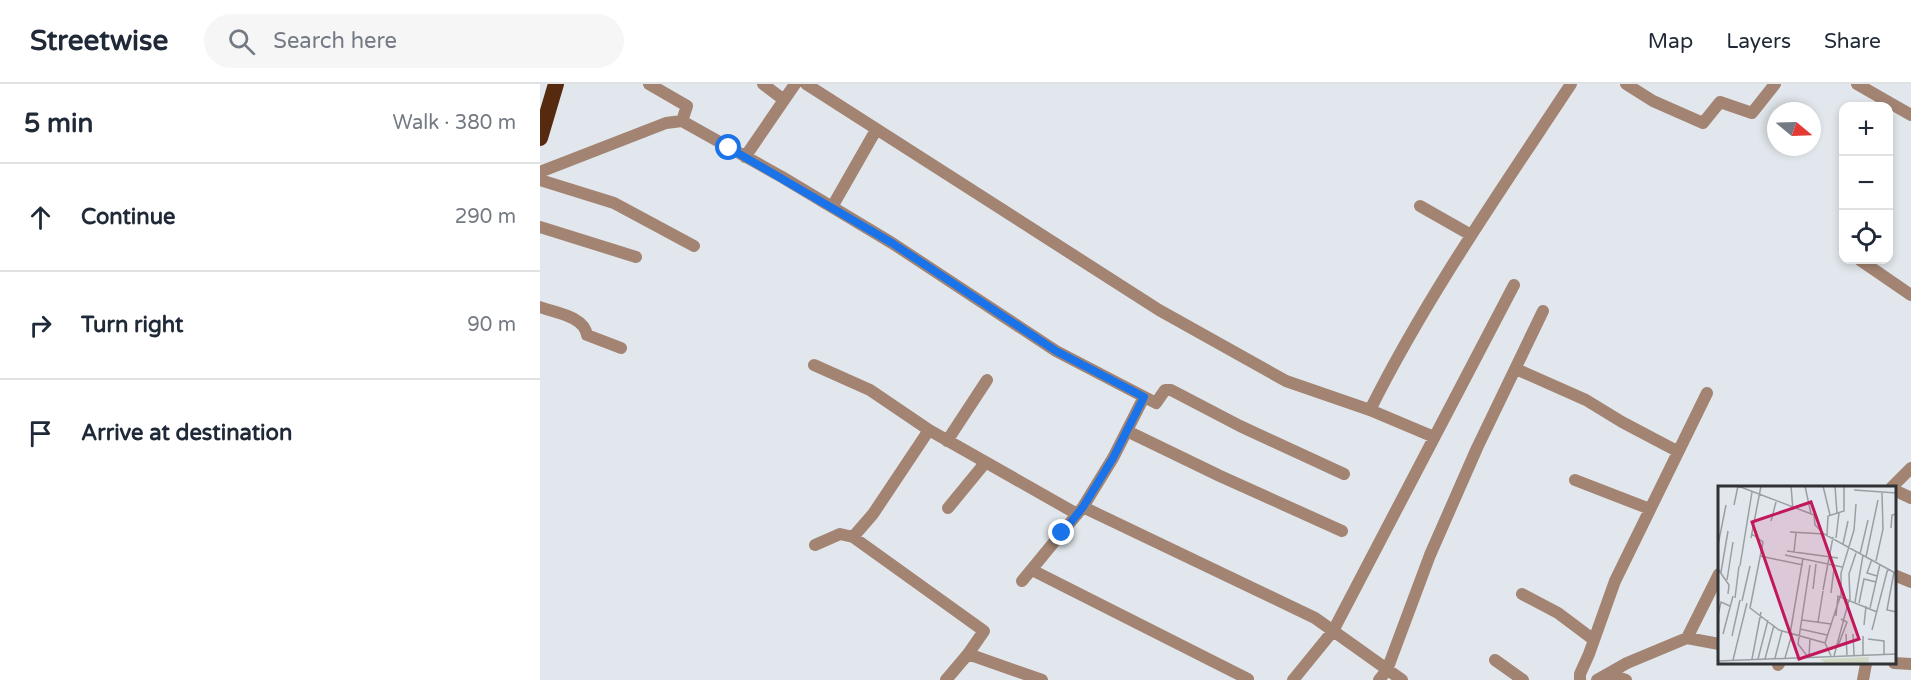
<!DOCTYPE html>
<html lang="en">
<head>
<meta charset="utf-8">
<style>
	:root { --surface:#fff; --page:#f6f6f7; --text:#1f2937; --muted:#747a83; --line:#e0e1e3 }
	body { margin:0; font-family:"Varela Round",sans-serif; background:var(--page); color:var(--text) }
	.controls { position:absolute; right:18px; top:18px; display:grid; overflow:hidden; border-radius:12px; box-shadow:0 3px 9px #0003 }
	.controls button { width:54px; height:54px; display:grid; place-items:center; padding:0; border:0; border-bottom:2px solid var(--line); background:var(--surface); color:var(--text); font:30px sans-serif }
	.compass { position:absolute; left:1227px; top:18px; width:54px; height:54px; border-radius:50%; background:var(--surface); box-shadow:0 3px 9px #0003; rotate:109deg }
	.stop { position:absolute; width:18px; height:18px; margin:-14px; border:4px solid #1a73e8; border-radius:50%; background:#fff }
	.stop.end { background:#1a73e8; border-color:#fff; box-shadow:0 2px 6px #0008 }
	.list { margin:0; padding:0; list-style:none }
	h2 { display:flex; justify-content:space-between; align-items:center; height:78px; margin:0; padding:0 24px; font-size:26px }
	h2 small { font-size:20px; font-weight:400; color:var(--muted) }
	.list li { display:grid; grid-template-columns:39px 1fr auto; gap:18px; align-items:center; box-sizing:border-box; height:108px; padding:0 24px; border-top:2px solid var(--line) }
	.list b { display:block; font-size:22px; white-space:nowrap }
	.list em { font-size:20px; font-style:normal; color:var(--muted) }
	.icon { flex:none; width:33px; height:33px; fill:none; stroke:currentColor; stroke-width:2; stroke-linecap:round; stroke-linejoin:round }
	.map { position:relative; flex:none; width:1371px; height:596px; overflow:hidden }
	header { display:flex; align-items:center; gap:36px; box-sizing:border-box; height:84px; padding:0 30px; background:var(--surface); border-bottom:2px solid var(--line) }
	header strong { font-size:28px }
	nav { display:flex; gap:33px; margin-inline-start:auto; font-size:21px }
	.search { width:420px; height:54px; background:var(--page); display:flex; align-items:center; gap:15px; box-sizing:border-box; padding:0 21px; border-radius:33px; color:var(--muted); font-size:22px }
	main { display:flex }
	aside { flex:1; background:var(--surface) }
	.map>svg:first-child { display:block }
</style>
</head>
<body>
<header>
<strong>Streetwise</strong>
<div class="search"><svg class="icon" aria-label="search" viewBox="0 0 24 24"><circle cx="10" cy="10" r="6"/><path d="M15 15l6 6"/></svg>Search here</div>
<nav><a>Map</a><a>Layers</a><a>Share</a></nav>
</header>
<main>
<aside>
<h2>5 min<small>Walk · 380 m</small></h2>
<ul class="list">
<li><svg class="icon" aria-label="ahead" viewBox="0 0 24 24"><path d="M12 20V5M6 11l6-6 6 6"/></svg><div><b>Continue</b></div><em>290 m</em></li>
<li><svg class="icon" aria-label="right" viewBox="0 0 24 24"><path d="M7 20v-9h11M14 6l5 5-5 5"/></svg><div><b>Turn right</b></div><em>90 m</em></li>
<li><svg class="icon" aria-label="arrive" viewBox="0 0 24 24"><path d="M6 21V4h12l-3 4 3 4H6"/></svg><div><b>Arrive at destination</b></div></li>
</ul>
</aside>
<div class="map">
<svg width="1371" height="596" viewBox="0 0 1371 596">
	<rect width="100%" height="100%" fill="#e1e7ec"/>
	<g fill="none" stroke-linecap="round" stroke-linejoin="round">
		<path stroke="#a38473" stroke-width="12" d="M109 0 147 22 142 37
			M223 0 244 16
			M266 0 619 226 746 297 830 326 894 353
			M1086 0 1113 17 1163 39 1180 18 1212 29 1235 0
			M1317 0 1371 31
			M205 73 255 0
			M0 88 126 39 142 37 242 93 352 159 516 267 616 319 625 306H631L700 342 804 390
			M0 96 74 119 154 162
			M880 122 931 151
			M292 123 336 46
			M0 143 96 173
			M1320 176 1371 211
			M0 223C16 229 44 232 47 251L81 264
			M274 281 330 306 389 346 537 430
			M976 285 1046 316 1082 338 1137 367
			M830 326C887 212 961 106 1031 0
			M587 347 680 392 802 447
			M407 357 447 296
			M1035 396 1110 425
			M1354 406 1371 414
			M543 423 775 534 862 596
			M408 424 445 379
			M313 453 333 430 389 346
			M275 461 300 450 313 453 444 547 428 570 406 596
			M492 486 708 595
			M1354 491 1371 498
			M482 497 543 423 573 374 604 313
			M982 510 1018 529 1054 556
			M1147 554 1179 490
			M428 570 502 596
			M955 576 983 596
			M1354 579 1371 580
			M1068 590 1086 596
			M753 596 793 547 974 201
			M839 596 847 586 890 471 937 364 1003 227
			M1040 596V590L1049 570 1075 497 1167 309
			M1057 596 1087 579 1147 554 1179 560
			M1323 596 1326 580"/>
		<path stroke="#a38473" stroke-width="12" d="M1351 404 1371 384
			M1238 581 1239 580"/>
		<path stroke="#552a0f" stroke-width="16" d="M0 54 16 0"/>
	</g>
	<g fill="none" stroke-linecap="round" stroke-linejoin="round">
		<path stroke="#1a73e8" stroke-width="8" d="M189 64 352 159 516 267 604 313 573 374 543 423 522 449"/>
	</g>
	<g transform="translate(1178 402)">
		<rect width="178" height="178" fill="#e1e7ec"/>
		<path d="M151 171 150 178H108L102 173Z" fill="#ced8c5"/>
		<path fill="none" stroke="#9a9fa2" stroke-width="1.5" d="M20 0 96 29 97 39 106 48 179 88M73 0 75 24M87 0 93 28M105 0 112 29M117 0 119 27M136 4 179 7M16 19 20 0M53 35 58 16M173 42 174 29 179 28M72 46 106 48M34 48 45 56 32 122 61 144 107 157 113 170M109 50 110 30 126 25V0M33 52 43 0M118 52 121 27M125 58 130 35M0 59 8 19M69 65 120 72M76 66 78 47M142 68 150 34M67 69 124 81M42 70 85 79M148 71 160 14M154 73 149 87 159 90M158 75 165 43 164 7M22 80 34 6M0 83 11 99 10 108M3 86 10 45M176 86 169 124 179 126M9 94 15 56M95 103 98 78M105 104 115 51M113 107 116 82M123 111V87L136 44 138 18M17 112 21 80M132 114 131 88 138 67M24 115 32 80M137 116 145 69M141 117 146 93 158 96M152 122 162 78M0 129 3 116 12 120M118 130 120 110 159 126M84 134 113 138M100 136 105 105M146 139 148 120M82 143 109 149M154 144 170 82M5 148 15 110M72 148 85 72M128 148 129 169M135 148 136 169M14 150 22 114M150 153 166 155V168M107 157 122 111M116 161 120 160 129 136 123 133M145 169V150M116 170 131 114M90 171 80 158 92 79M91 171 92 152M57 172 64 145M67 172 74 148M34 173 43 126M40 173 50 134M47 173 56 139M15 174 29 117M0 175 179 168"/>
		<path fill="#c2185b" fill-opacity="0.15" stroke="#c2185b" stroke-width="3" d="M93 16 141 153 81 173 34 36Z"/>
		<rect width="178" height="178" fill="none" stroke="#303234" stroke-width="3"/>
	</g>
</svg>
<div class="controls">
<button>+</button>
<button>−</button>
<button><svg class="icon" aria-label="locate" viewBox="0 0 24 24"><circle cx="12" cy="12" r="6"/><path d="M12 2v4M12 18v4M2 12h4M18 12h4"/></svg></button>
</div>
<svg class="compass" viewBox="-18 -18 36 36"><path d="M0-13l5 13h-10z" fill="#e53935"/><path d="M0 13l5-13h-10z" fill="#747a83"/></svg>
<div class="stop" style="left:189px;top:64px"></div>
<div class="stop end" style="left:522px;top:449px"></div>
</div>
</main>
</body>
</html>
